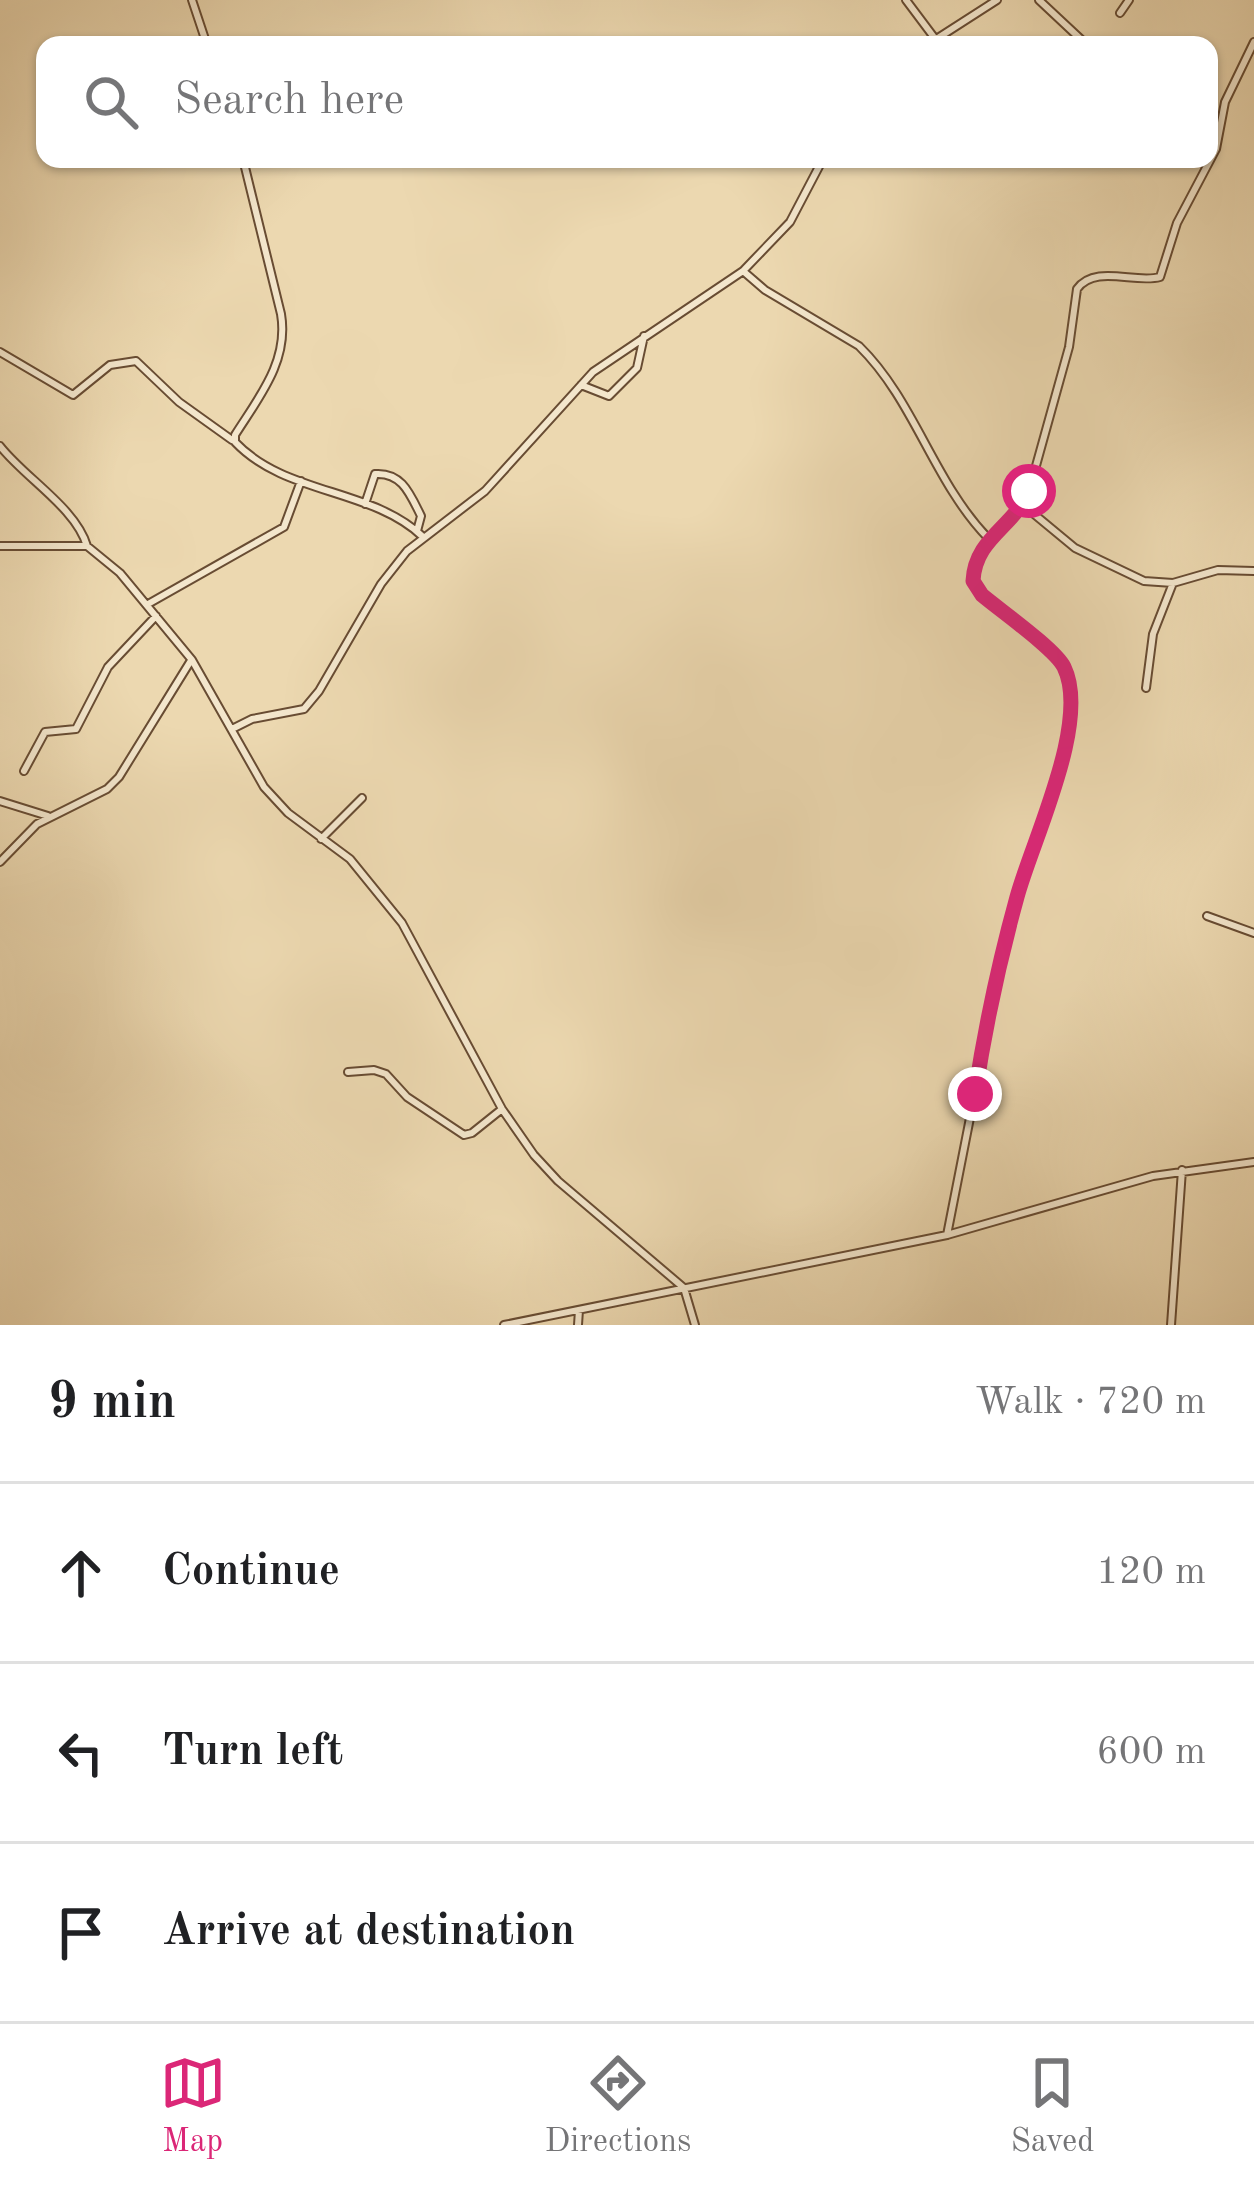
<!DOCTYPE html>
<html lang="en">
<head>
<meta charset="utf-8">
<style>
	:root { --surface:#fff; --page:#f2f2f2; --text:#202124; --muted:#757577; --line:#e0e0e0; --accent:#db2777 }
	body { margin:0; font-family:"Old Standard TT",serif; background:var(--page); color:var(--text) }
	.stop { position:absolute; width:36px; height:36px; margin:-27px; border:9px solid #db2777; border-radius:50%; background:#fff }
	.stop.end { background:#db2777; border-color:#fff; box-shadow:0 3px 12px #0008 }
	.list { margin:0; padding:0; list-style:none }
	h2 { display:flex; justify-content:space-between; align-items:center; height:156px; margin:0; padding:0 48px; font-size:51px }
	h2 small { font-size:39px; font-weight:400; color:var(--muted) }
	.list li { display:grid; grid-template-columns:78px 1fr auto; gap:36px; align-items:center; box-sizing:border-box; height:180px; padding:0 48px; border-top:3px solid var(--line) }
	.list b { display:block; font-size:45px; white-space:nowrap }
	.list em { font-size:39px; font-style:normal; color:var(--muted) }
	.icon { flex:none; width:66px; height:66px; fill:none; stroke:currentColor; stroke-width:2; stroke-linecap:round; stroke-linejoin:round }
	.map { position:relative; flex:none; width:1254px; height:1325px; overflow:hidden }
	.search { position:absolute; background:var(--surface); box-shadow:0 3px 9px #0004; left:36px; right:36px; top:36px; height:132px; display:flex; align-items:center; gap:30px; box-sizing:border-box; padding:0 42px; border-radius:24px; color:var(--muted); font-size:45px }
	.sheet { height:696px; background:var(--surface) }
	nav { display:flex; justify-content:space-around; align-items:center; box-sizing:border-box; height:168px; border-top:3px solid var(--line); background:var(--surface); font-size:33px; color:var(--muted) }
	nav a { display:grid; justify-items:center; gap:6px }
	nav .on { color:var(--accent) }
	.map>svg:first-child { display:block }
</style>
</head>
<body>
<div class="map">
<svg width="1254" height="1325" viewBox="0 0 1254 1325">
	<rect width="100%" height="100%" fill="#ecd8b0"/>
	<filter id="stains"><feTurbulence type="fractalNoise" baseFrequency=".00167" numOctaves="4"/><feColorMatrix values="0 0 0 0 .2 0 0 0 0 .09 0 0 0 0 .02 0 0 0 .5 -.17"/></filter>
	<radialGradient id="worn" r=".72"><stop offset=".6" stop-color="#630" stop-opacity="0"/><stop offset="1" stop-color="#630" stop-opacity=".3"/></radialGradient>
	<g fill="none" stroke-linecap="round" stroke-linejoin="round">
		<g stroke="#684c33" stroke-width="10">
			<path id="minor" d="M192 0 207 45
				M906 0 936 40
				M1039 0 1087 45
				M1120 13 1129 0
				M927 45 997 0
				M243 159 281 314C289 361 259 397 235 435V442C285 495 371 488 422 536
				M743 271 765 290 859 346C915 401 933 481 988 538
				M0 352 73 395 110 365 136 361 179 402 232 440
				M581 385 609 396 637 368 644 336
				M0 446C25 478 76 508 87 546
				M365 504 375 474C402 472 410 494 421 516L417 531
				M1023 505 1075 548 1144 581 1173 583 1218 570 1254 571
				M0 546H87L120 573 192 660 264 787 288 813 350 859 402 923 502 1109 534 1155 558 1181 684 1288 695 1325
				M148 604 284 527 301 481
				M1146 688 1153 634 1173 583
				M232 729 252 719 304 709 319 691 381 584 407 551 485 491 593 372 743 271 790 222 823 159
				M24 771 45 732 76 729 108 667 156 616
				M0 801 48 816
				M321 839 362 798
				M0 862 37 824 107 789 119 777 190 662
				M1207 916 1254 933
				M348 1072 374 1070 386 1074 407 1097 464 1135 472 1133 502 1109
				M947 1235 1001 960 1019 890 1061 766 1069 719V686L1060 660 982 595C952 551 1014 527 1029 491L1069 347 1077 289C1095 264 1135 284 1160 277L1177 223 1216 149 1225 102 1254 42
				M504 1325 947 1235 1153 1176 1254 1162
				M578 1325 579 1310
				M1171 1325 1182 1170"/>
		</g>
		<use href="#minor" stroke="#f3e6cc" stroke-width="6"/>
	</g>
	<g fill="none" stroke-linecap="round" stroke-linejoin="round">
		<path stroke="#db2777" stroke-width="15" d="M975 1094C985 1028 999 962 1017 897 1032 841 1091 722 1064 667 1055 649 1001 611 982 595L973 581C975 538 1014 527 1029 491"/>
	</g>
	<rect width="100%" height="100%" filter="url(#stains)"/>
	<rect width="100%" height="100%" fill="url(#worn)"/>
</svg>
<div class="stop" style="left:1029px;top:491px"></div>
<div class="stop end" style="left:975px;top:1094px"></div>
<div class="search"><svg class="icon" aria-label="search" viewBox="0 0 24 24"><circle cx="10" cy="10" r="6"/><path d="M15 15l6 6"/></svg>Search here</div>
</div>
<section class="sheet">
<h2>9 min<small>Walk · 720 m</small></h2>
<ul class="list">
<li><svg class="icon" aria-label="ahead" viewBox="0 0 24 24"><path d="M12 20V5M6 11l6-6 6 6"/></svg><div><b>Continue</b></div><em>120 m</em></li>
<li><svg class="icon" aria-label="left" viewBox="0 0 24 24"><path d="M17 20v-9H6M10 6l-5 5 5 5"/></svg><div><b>Turn left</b></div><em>600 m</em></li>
<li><svg class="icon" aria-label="arrive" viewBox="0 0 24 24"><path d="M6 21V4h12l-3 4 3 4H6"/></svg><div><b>Arrive at destination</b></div></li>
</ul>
</section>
<nav>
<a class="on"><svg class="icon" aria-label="map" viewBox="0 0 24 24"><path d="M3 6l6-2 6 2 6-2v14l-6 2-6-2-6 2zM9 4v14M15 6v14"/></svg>Map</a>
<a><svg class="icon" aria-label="directions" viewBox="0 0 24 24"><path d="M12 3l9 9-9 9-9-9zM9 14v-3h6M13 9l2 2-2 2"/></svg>Directions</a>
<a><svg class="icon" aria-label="saved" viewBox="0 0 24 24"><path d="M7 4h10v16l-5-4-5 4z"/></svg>Saved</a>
</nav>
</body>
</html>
